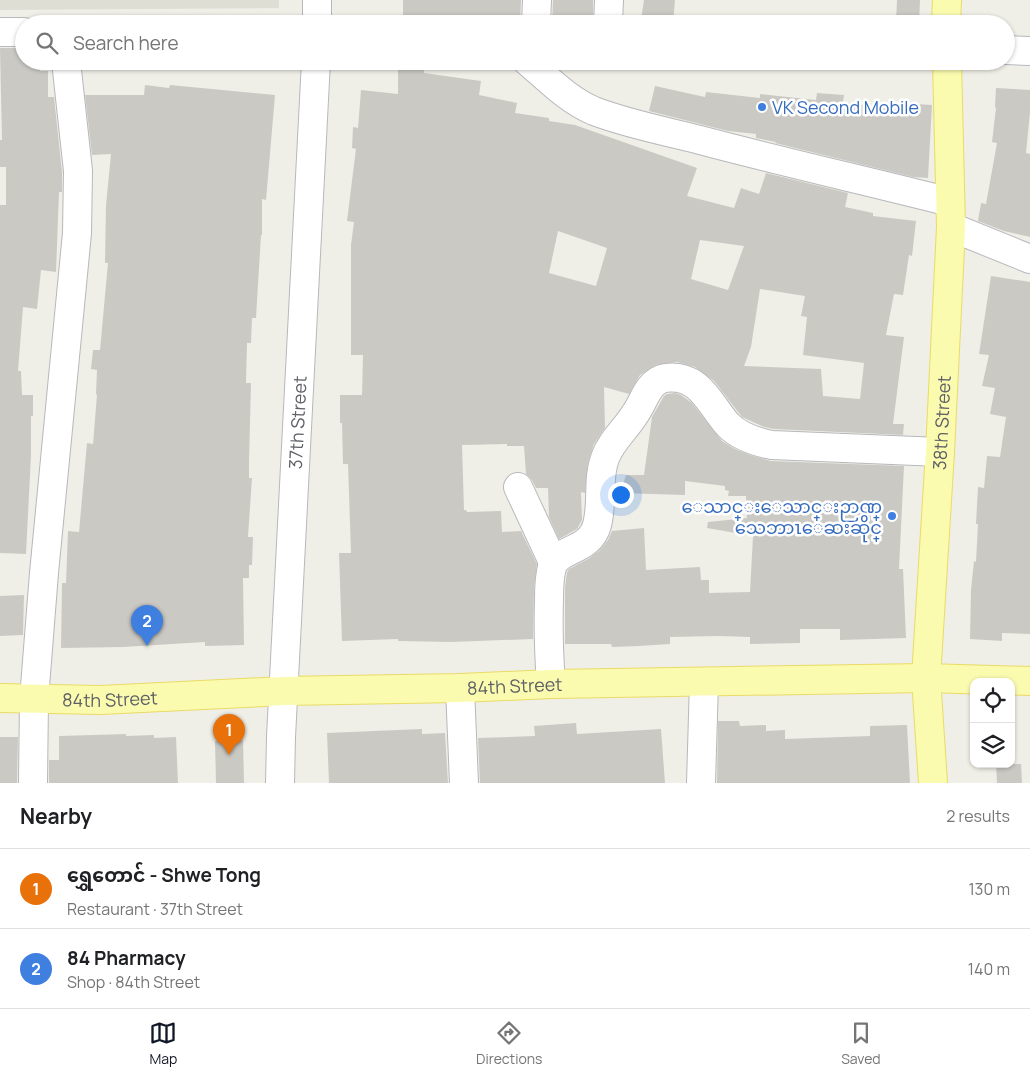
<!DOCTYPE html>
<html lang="en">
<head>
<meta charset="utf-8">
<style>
	:root { --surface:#fff; --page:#f6f6f6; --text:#202124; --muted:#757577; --line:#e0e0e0; --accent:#111827 }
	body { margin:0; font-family:Manrope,"Noto Sans Myanmar",sans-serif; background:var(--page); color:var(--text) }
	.controls { position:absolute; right:15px; bottom:15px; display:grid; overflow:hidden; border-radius:10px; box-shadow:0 1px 4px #0004 }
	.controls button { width:45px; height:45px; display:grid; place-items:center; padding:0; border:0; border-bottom:1px solid var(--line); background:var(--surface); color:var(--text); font:25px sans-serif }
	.you { position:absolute; left:620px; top:494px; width:18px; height:18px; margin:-12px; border:4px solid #fff; border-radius:50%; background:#1a73e8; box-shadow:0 0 0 8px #1a73e833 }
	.badge { display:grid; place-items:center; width:32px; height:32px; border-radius:50%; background:var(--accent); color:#fff; font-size:16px; font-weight:700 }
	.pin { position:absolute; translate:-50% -41px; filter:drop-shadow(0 1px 2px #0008) }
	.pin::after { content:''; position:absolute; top:26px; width:18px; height:15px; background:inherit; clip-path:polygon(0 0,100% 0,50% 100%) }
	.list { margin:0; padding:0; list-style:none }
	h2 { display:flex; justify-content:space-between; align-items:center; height:65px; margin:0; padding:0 20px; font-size:21px }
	h2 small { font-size:16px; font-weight:400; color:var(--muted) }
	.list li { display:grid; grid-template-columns:32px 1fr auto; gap:15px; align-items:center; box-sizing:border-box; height:80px; padding:0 20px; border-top:1px solid var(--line) }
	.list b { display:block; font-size:19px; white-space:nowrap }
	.list p { margin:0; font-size:16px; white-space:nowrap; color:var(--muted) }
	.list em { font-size:16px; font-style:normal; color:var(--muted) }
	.icon { flex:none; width:28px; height:28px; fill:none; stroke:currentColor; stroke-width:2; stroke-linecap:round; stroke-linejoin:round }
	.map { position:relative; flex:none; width:1030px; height:783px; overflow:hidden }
	.search { position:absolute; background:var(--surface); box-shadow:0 1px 4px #0004; left:15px; right:15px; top:15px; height:55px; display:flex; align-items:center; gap:12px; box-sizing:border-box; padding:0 18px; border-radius:28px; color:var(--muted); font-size:19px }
	.sheet { height:225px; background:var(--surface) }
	nav { display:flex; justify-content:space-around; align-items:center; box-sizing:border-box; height:70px; border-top:1px solid var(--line); background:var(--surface); font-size:14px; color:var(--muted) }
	nav a { display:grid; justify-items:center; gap:2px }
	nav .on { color:var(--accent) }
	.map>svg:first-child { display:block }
</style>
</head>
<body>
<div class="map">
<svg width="1030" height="783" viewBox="0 0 1030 783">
	<rect width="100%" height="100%" fill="#efefe7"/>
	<path fill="#dfded5" d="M0 0H279V8L0 10Z"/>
	<path fill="#cbc9c4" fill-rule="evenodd" d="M403 0H521L520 24H488V19L403 17Z
		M553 0H593V20H564V24H552Z
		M644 0H675L673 23 641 20Z
		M897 0H920L919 24 896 22Z
		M0 48H24V61H40V71H48V97H54L62 172V192H59L56 272 41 270 37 309 23 307 18 371H21L22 395H33V416H31V455L26 554 0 553V205H6V167H0V140H2Z
		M398 68H424V73L481 81 479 95 517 103 515 113 549 118V121L575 125 697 168 687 196 734 208 741 188 759 194 766 173 848 193 845 207 873 213V216L916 221 912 256 909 255 903 295 894 294 886 335 904 337 893 424H904L903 435 774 429 764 427 742 417 714 381 695 367 677 362 655 365 640 375 629 394 604 387 605 428 594 444 588 462 585 493 581 492 582 520 577 529 559 539 549 517 548 488H536L532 480 526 474 524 446H507V444L462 445 464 510H466L467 512 501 511 502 532 521 531 537 564 534 587 533 639 451 642 398 641V639L342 641 339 553H351L348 464H343L342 423H340V395H362L363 355H351V245L354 222 347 221 356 149 352 148 353 127 358 128 361 90 398 94ZM558 231 607 248 596 286 549 273ZM700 240 744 246 728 290 691 279ZM760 289 805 296 801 316 807 317 803 355 864 363 860 399 823 396 821 369 744 366 751 347Z
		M145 85 169 88 170 85 275 95 266 200 262 199V235H261L256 318H252L251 343H247L246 383H251L249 462V478H252L248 537H253L252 565H249V578H243L244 645 205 646V642L123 647 61 648 62 583H66L68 531 79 532 87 443 93 444 97 395 96 394 97 370 91 369 93 350H100L108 263H105L106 205 111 154 92 155 85 95H144Z
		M655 86 705 97 706 92 760 98V94L816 100 817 93 844 95 843 102 901 110V103L932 105 928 178 913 177 775 143 776 142 756 138V134L728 131 649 111Z
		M996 88 1030 90V112L1026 153 1030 154V237L1004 231 978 221 981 203 986 204 997 143 992 142 996 108 995 107Z
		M991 276 1030 282V634L1002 633V641L970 639 971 590 974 561 976 562 978 524H976L978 487 984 488 987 456 1000 457 1006 417 990 414 995 388 982 386 989 355 979 354Z
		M675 393 681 395 692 403 722 441 735 449 750 455 771 461 904 466 899 569H903L906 638 840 640V629H800V643L750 644V637L719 636 670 637V644L639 646 612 647 611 644H565V588L567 572 569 569 588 559 599 551 608 540 612 531 644 528 646 570 700 567 701 580H709V593L750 592 753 536 707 528 708 522 747 518 746 496H728L729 491 725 490V486L685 481V495L620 493 626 475H644L652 417 664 396 667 394Z
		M24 595 23 635 0 636V596Z
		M718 721H739L740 726 766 725V731L785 730V739L870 736V726L907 725 910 783H717Z
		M576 723 577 734 661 729 665 783H480L478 738 535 736 534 726Z
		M422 729V734L445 733 448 783H329L327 733Z
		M126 734V736L154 735V738L176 737 178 783H49V760H59V736Z
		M0 737H18L17 783H0Z
		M243 740 244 783H216L215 741Z
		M996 764H1021L1022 783H997Z"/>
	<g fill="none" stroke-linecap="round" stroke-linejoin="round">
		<g stroke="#b7b8bc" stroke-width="30">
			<g id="minor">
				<path d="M317 24V0"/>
				<path d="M536 24 537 0"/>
				<path d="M608 24 609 0"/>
				<path d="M0 32H24"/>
				<path d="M1006 50 1030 51"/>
				<path d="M527 61C548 79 568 100 594 111 628 124 665 131 700 140 783 162 867 181 950 202"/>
				<path d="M951 227 1030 259"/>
				<path d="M518 487 553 562"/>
				<path d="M551 684C549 656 548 628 549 600 549 589 549 578 552 567 557 548 590 552 597 525 603 503 597 479 605 458 611 441 626 429 635 414 641 406 644 396 650 388 654 383 659 379 665 378 700 373 710 405 728 425 740 437 756 442 772 445L940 452"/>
				<path d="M460 688 464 783"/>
				<path d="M33 783 34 699 44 573 77 233 78 171 66 61"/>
				<path id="s1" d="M280 783 281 737 316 61"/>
				<path d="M701 783 704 682"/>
			</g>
		</g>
		<g stroke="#eadb65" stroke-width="30">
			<g id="major">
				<path d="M946 24 947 0"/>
				<path id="s2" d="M0 698 100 700 284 691 460 688 551 684 926 678 1030 681"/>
				<path id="s3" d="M933 783 926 678 940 452 951 227 947 61"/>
			</g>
		</g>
		<use href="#minor" stroke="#fff" stroke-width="28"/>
		<use href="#major" stroke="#fbfbb0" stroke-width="28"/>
	</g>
	<g fill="#3f7fe0" stroke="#fff" stroke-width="2">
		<circle cx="762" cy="107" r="5"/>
		<circle cx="892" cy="516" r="5"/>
	</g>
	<g text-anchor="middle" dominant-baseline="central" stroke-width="5" stroke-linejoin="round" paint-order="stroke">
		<g font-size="18" fill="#366cbe" stroke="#fff" text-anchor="start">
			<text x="772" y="107">VK Second Mobile</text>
			<text x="882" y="506" text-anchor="end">ေသာင္းေသာင္းဉာဏ္<tspan x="882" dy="21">သေဘာၤေဆးဆိုင္</tspan></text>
		</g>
		<g font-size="18" fill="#5e6066" stroke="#fff">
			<text stroke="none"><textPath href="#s1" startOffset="361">37th Street</textPath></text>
			<text stroke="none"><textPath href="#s3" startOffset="361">38th Street</textPath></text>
			<text stroke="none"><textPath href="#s2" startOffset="515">84th Street</textPath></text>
			<text stroke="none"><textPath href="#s2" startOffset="110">84th Street</textPath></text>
		</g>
	</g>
</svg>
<div class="controls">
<button><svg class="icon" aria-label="locate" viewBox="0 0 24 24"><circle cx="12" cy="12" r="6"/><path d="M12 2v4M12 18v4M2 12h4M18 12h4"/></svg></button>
<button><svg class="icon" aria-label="layers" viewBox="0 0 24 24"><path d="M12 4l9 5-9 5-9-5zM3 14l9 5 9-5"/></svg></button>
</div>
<div class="you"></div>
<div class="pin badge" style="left:229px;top:755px;background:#e8710a">1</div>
<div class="pin badge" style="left:147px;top:646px;background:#3f7fe0">2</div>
<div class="search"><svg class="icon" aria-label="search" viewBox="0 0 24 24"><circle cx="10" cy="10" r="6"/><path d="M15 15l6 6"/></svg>Search here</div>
</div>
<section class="sheet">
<h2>Nearby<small>2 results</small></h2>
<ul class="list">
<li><span class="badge" style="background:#e8710a">1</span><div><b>ရွှေတောင် - Shwe Tong</b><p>Restaurant · 37th Street</p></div><em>130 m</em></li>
<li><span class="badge" style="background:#3f7fe0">2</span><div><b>84 Pharmacy</b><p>Shop · 84th Street</p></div><em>140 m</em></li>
</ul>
</section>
<nav>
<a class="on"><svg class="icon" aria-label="map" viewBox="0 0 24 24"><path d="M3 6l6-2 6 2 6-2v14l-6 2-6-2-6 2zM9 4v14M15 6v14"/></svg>Map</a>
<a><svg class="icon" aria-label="directions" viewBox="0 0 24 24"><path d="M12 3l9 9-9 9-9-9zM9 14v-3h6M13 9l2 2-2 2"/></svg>Directions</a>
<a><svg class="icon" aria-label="saved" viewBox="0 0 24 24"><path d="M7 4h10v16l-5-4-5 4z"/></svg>Saved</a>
</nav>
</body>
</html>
